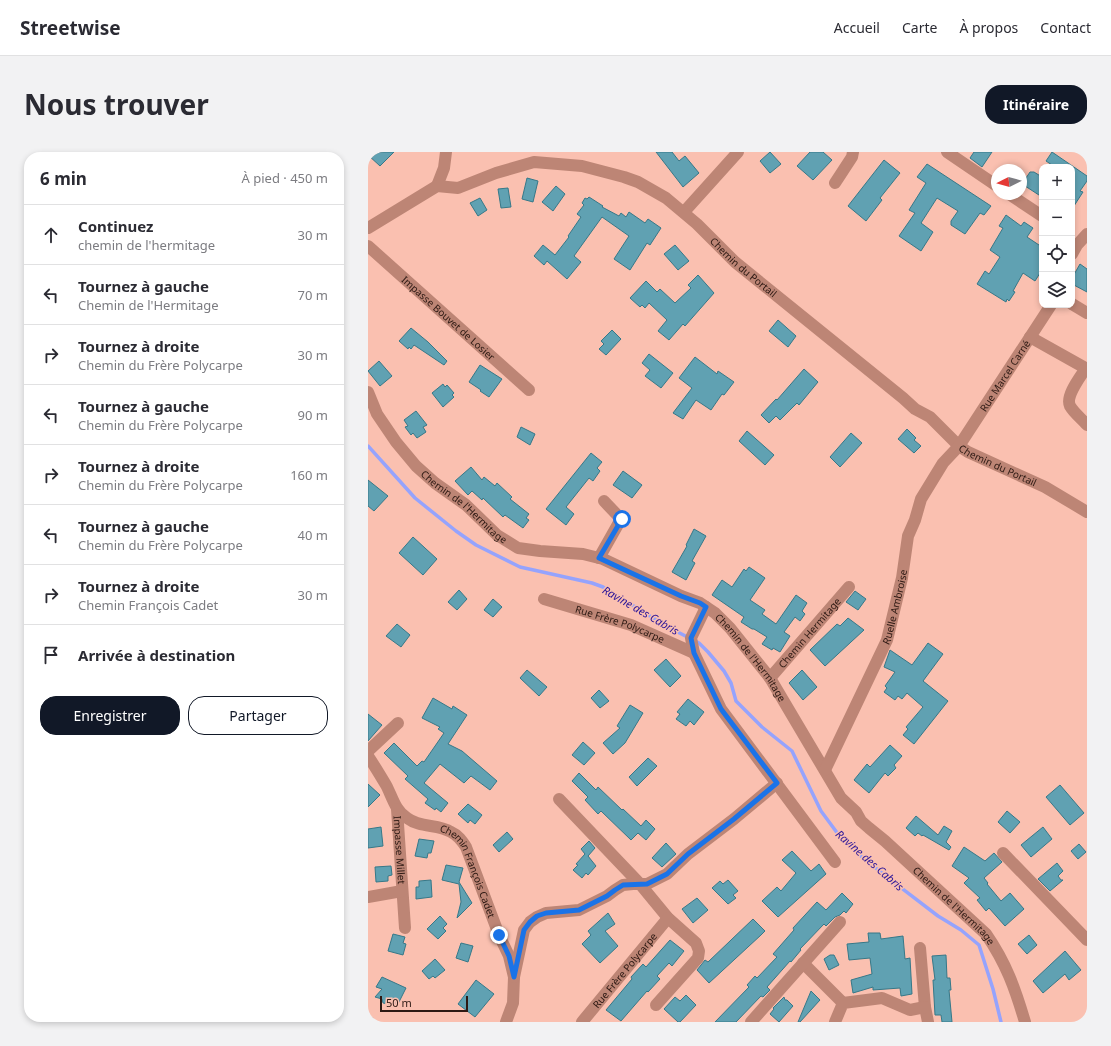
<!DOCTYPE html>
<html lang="fr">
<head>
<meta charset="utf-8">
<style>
	:root { --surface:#fff; --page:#f2f2f3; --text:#2b2b33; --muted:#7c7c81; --line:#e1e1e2; --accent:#111827 }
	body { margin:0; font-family:"Noto Sans",sans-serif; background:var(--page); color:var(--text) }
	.controls { position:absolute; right:12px; top:12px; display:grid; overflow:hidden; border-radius:8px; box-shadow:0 2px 6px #0003 }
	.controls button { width:36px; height:36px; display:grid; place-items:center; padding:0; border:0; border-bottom:1px solid var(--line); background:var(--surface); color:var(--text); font:20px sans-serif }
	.compass { position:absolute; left:623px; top:12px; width:36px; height:36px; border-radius:50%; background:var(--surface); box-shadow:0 2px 6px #0003; rotate:264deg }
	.scale { position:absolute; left:12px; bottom:10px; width:88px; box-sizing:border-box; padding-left:4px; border:2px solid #2d1913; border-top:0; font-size:11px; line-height:14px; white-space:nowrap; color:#2d1913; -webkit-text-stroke:3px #fac0b0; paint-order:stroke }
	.stop { position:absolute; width:12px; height:12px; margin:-9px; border:3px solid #1a73e8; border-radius:50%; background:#fff }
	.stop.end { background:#1a73e8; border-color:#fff; box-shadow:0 1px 4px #0008 }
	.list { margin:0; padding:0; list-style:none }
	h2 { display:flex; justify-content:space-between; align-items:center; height:52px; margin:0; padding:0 16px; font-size:17px }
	h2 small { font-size:13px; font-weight:400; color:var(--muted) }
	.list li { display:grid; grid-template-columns:26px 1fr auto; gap:12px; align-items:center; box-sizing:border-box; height:60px; padding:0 16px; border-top:1px solid var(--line) }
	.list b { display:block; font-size:15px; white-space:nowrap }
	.list p { margin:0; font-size:13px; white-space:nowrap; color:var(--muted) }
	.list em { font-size:13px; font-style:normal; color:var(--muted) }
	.actions { display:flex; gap:8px; padding:12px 16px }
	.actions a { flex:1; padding:9px 0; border:1px solid var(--accent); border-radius:16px; text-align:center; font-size:14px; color:var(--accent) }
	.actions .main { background:var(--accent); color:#fff }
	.icon { flex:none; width:22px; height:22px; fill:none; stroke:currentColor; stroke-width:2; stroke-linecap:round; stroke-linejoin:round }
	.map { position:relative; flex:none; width:719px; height:870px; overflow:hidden; border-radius:16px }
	header { display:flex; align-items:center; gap:24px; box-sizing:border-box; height:56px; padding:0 20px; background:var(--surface); border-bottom:1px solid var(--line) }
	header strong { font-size:19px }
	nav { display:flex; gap:22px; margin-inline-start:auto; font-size:14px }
	.intro { display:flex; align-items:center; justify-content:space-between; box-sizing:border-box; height:96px; padding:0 24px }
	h1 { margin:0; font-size:28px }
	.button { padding:10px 18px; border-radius:16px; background:var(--accent); color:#fff; font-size:14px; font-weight:700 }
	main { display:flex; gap:24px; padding:0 24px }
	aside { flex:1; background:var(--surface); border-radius:16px; box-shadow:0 2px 6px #0003 }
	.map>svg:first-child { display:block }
</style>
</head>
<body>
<header>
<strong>Streetwise</strong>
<nav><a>Accueil</a><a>Carte</a><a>À propos</a><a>Contact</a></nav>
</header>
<div class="intro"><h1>Nous trouver</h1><a class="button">Itinéraire</a></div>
<main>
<aside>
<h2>6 min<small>À pied · 450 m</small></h2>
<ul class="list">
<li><svg class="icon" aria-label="ahead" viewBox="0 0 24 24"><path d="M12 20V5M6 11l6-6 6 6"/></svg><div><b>Continuez</b><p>chemin de l'hermitage</p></div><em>30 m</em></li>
<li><svg class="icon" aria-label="left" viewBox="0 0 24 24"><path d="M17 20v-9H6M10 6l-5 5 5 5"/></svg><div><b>Tournez à gauche</b><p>Chemin de l'Hermitage</p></div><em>70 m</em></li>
<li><svg class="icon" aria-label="right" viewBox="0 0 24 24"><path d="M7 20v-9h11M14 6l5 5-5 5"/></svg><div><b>Tournez à droite</b><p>Chemin du Frère Polycarpe</p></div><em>30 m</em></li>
<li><svg class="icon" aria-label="left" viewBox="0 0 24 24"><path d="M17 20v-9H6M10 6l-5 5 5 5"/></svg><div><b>Tournez à gauche</b><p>Chemin du Frère Polycarpe</p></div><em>90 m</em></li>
<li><svg class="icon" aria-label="right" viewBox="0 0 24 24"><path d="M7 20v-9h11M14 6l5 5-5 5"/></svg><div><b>Tournez à droite</b><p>Chemin du Frère Polycarpe</p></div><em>160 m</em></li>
<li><svg class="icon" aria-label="left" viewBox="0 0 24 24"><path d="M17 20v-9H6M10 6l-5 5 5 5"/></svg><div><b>Tournez à gauche</b><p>Chemin du Frère Polycarpe</p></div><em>40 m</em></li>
<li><svg class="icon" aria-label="right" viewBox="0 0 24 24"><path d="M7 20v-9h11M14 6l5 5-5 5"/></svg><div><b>Tournez à droite</b><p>Chemin François Cadet</p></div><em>30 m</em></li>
<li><svg class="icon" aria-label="arrive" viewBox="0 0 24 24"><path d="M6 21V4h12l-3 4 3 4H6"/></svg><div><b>Arrivée à destination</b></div></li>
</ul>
<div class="actions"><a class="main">Enregistrer</a><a>Partager</a></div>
</aside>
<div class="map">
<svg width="719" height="870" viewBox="0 0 719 870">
	<rect width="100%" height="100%" fill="#fac0b0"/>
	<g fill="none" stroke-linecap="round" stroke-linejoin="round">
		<path stroke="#95a3fd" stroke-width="3.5" d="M0 294 47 346 88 379 108 393 152 415 224 431 235 435 298 474 331 491 340 500 356 519 363 531 368 549 394 575 424 599 453 659 470 682 489 701 519 725 570 764 593 778 611 793 625 837 633 870"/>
	</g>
	<path fill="#60a1b2" stroke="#367888" d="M0 0H26L12 14 0 3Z
		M288 0H304L311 9 317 4 331 21 315 35Z
		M402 0 413 12 402 21 392 9Z
		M442 0H455L464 8 445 28 429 14Z
		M606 0H624L614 15 602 6Z
		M684 0 719 24V29L712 39 715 40 704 57V15H687L678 9Z
		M516 8 532 21 512 46 514 48 498 69 480 54Z
		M559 12 623 54 616 63 612 61 597 82 583 73V69L590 59 569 46 553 71 565 80 553 99 531 84 547 61 541 58 558 31 549 25Z
		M662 20H666L674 25V45L654 32Z
		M159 26 170 29 165 50 154 47Z
		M188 34 197 42 185 59 174 50Z
		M140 36 143 55 133 56 130 37Z
		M221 45 235 54 234 55 251 64 253 61 258 65 261 60 277 71 280 67 293 76 282 93 279 91 262 118 246 107 261 84 234 65 206 104 213 110 199 127 179 109 176 113 166 104 175 93 187 103 201 85 200 84 213 65 209 62 216 53 214 51 217 46 219 47Z
		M112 46 119 58 110 64 102 51Z
		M638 63 653 74 656 70 665 76 659 85 674 95V118L667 129 655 121 645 139 647 140 641 149 639 147 638 150 609 132 617 119 621 122 632 105 622 98 635 76 631 74Z
		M307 93 321 109 310 118 296 102Z
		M712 112 719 117V140L704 132V126Z
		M330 123 346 141 317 174 315 172 301 188 290 179 299 168 281 151 277 156 274 153 272 155 262 146 278 129 289 140 292 137 307 151 323 136 320 133Z
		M410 168 428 184 420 195 401 179Z
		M43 176 60 190 79 209 76 213 46 193 43 197 41 195 40 197 31 189Z
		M244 178 253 187 238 203 231 197 236 192 233 189Z
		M281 202 305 221 293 236 277 224 282 218 274 211Z
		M327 205 349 222 350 219 366 230 356 243 354 242 343 258 328 248 315 267 305 261 324 236 311 226Z
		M11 209 24 224 12 234 0 219Z
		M112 213 134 227 121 245 112 239 113 238 101 230Z
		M436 217 450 230 431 253 429 251 412 268 408 264 401 271 393 263 408 247 409 248Z
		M75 232 77 235 79 233 86 241 84 243 86 245 75 255 64 241Z
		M48 259 59 273 55 275 58 280 49 286 45 281 43 283 37 275 40 274 36 268Z
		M153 275 167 282 162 293 149 285Z
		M539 277 548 286 546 288 553 294 546 301 530 287Z
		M379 279 406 303 397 313 371 289Z
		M483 281 494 291 472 315 462 305Z
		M223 301 234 310 229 316 232 319 225 329 221 326 198 355 206 362 198 373 178 357Z
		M103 315 114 328 116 325 127 334 129 331 144 345 142 347 161 362 158 366 161 368 155 376 137 363 135 365 115 346 114 348 104 339 100 343 87 329Z
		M255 319 274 333 264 346 245 333Z
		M0 328 20 344 6 359 0 354Z
		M326 377 338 384 324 409 327 411 318 428 304 420 319 394 318 393Z
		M45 385 69 407 55 423 31 401Z
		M381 415 397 426 382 448 397 458 394 462 408 472 428 443 439 451 434 459 437 462 432 469 427 465 416 480 422 484 412 500 405 496 404 498 394 492 399 485 386 477H384L373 470 376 465 344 443 354 428 364 435 376 417 378 419Z
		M91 438 99 447 89 458 80 450Z
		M487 439 498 447 490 458 478 450Z
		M125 447 134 455 125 465 116 458Z
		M480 466 496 478 457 514 442 498 469 472 472 474Z
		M29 472 42 483 33 495 18 484Z
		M560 491 575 502 555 529 580 549 546 592 535 583 540 577 538 575 555 555 539 541 534 547 530 544 527 548 516 540 519 536 517 534 527 520 516 515 522 498 544 513Z
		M298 507 313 524 302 535 286 518Z
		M159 518 179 535 171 544 152 526Z
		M434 518 449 535 435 548 421 531Z
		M231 538 241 549 232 556 223 546Z
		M65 546 84 557 85 554 99 563 80 592 94 599 129 629 122 638 103 624 96 631 72 612 56 631 80 651 73 660 68 656 67 658 57 651 60 647 37 627 40 624 16 601 26 591 49 614 54 609 56 610 76 581 70 577 72 575 54 566Z
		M320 547 336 560 326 573 322 569 318 574 308 567 312 562 309 560Z
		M262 553 275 561 257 591 245 602 235 591 252 576 249 574Z
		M0 562 14 573 0 589Z
		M215 590 227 601 216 613 204 603Z
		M522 593 534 604 526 613 528 616 520 624 517 621 501 641 486 628 499 612 502 615Z
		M280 606 289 614 269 634 261 625Z
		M211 621 228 638 230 635 254 658 255 657 273 674 278 668 287 677 278 688 270 681 263 688 233 659 230 662 217 648 220 645 204 629Z
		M0 632 12 643 0 655Z
		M692 633 716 661 702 673 678 645Z
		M100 652 114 663 107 672 102 668 100 671 90 662Z
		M639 659 652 670 642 681 630 670Z
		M548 664 570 683 576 674 584 679 578 690 583 695 581 698 555 683 554 684 550 681 547 684 538 676Z
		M13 675 15 694 0 696V677Z
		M675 675 684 687 663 705 653 693Z
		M139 680 145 687 131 700 125 693Z
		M51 687 66 689 63 701H60L59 706 47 704Z
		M221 689 227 696 220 704 228 714 220 723 218 721 214 726 205 718 210 713 208 712 217 702 213 697Z
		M298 691 308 702 294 715 284 706Z
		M711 692 718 700 710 707 703 699Z
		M596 695 617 709 626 701 634 710 616 726 620 731 619 732 633 749 642 741 656 757 637 774 621 756 618 759 609 748 612 746 596 731 601 726 584 714Z
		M424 699 443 719 451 712 458 722 410 765 394 749 409 735 413 739 428 721 414 708Z
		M689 711 695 719 690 724 693 728H695L682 739 670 727Z
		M78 713 95 716 91 730 104 751 89 766 93 750 91 732 74 728Z
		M23 714 24 723 20 724V729L8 730 7 715Z
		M63 728 64 745 48 747V735H51V729Z
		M360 728 370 739 365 743 368 746 360 752 344 736 352 729 355 732Z
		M474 741 485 752 478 761 476 759 472 763 467 765 458 774 456 772 432 797 433 798 423 810 422 809 399 835 402 838 395 845 393 844 368 870H347L381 835 379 833 387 824 389 826 409 805 405 802 426 778 425 776 449 750 458 758Z
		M329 746 340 758 325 771 314 757Z
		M240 761 247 772 237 779 250 794 232 811 214 792 223 783 220 779Z
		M72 764 79 772 75 776 78 779 70 787 59 777Z
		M385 767 397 779 393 783 341 831 329 818 337 808 340 810Z
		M500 781H512L513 787 535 784 537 807 542 806 544 842 533 844 532 836 505 838V835L485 841 483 828 504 822 502 806 481 808 479 792 501 790Z
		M25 782 37 785 35 791 38 792 35 803 20 799Z
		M661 783 669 793 659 802 650 792Z
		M302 788 316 799 304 814 301 811 289 824 292 827 280 840 279 839 253 869 238 858 264 827 263 825 275 812 278 815Z
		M93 791 105 794 100 810 88 806Z
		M697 799 713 818 701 828 697 822 675 841 665 829Z
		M462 803H466L471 813 461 818 456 807Z
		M578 803 579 826H582L583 838H581L584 870H574L573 863H567L565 828H567L564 804Z
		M67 807 77 818 67 826 65 824 61 827 54 819Z
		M14 825 38 836 29 854 15 851 14 847 7 845 14 837 8 835Z
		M108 828 126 842 107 865 90 852Z
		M443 839 452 848 432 870H430Z
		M318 843 328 853 312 870H310L296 857 307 845 312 849Z
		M416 845 417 848H419L425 854 411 870 402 862 406 857 405 856Z"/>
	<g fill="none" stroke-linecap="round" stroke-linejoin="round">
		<g stroke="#bd8575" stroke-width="12">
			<path d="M579 0 629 34"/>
			<path d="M467 31 484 5 485 0"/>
			<path d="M69 34 76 16 78 0"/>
			<path d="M641 42 674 64"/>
			<path d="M316 60 370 0"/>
			<path id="s1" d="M0 76 69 34 90 36 128 21 166 10 214 14 256 25 270 30 298 46 329 72 367 110 535 246 547 257 562 265 591 294 600 300 677 335 719 360"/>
			<path id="s2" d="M0 94 161 238"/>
			<path d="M704 102 709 93 719 82"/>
			<path d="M704 152 719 161"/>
			<path d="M662 185 719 217"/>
			<path d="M718 216C713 224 697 244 702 254 706 261 714 267 719 273"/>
			<path id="s3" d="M0 240 9 262 28 290 48 314 67 331 98 353 129 383 150 396 172 399 215 402 235 407 313 444 332 451 347 461 362 476 402 526 473 646 488 660 493 669 501 676 517 689 618 782C638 811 647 836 657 870"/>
			<path d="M231 406 253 367 236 349"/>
			<path id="s4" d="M176 447 263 473 326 501"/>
			<path d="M338 455 323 486 326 501 353 557 467 710"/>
			<path id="s5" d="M402 526 481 435"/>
			<path d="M0 599 30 571"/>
			<path id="s6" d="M0 604C6 613 12 623 18 633 24 644 27 659 39 666 52 676 70 672 83 680 90 683 94 689 98 695L131 783 141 804 146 825 145 851 138 870"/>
			<path id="s7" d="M457 618 519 488 534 426 540 384 547 368 553 347 575 311 591 294 683 153"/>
			<path d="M191 647 272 732 300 766 328 791 331 799 330 806 288 853"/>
			<path id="s8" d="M29 657 37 776"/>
			<path d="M635 701 719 788"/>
			<path d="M0 745 34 739"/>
			<path d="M552 796 557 855 560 870"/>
			<path d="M435 811 475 851"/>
			<path d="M146 825 156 778 162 770 169 765 178 761 211 758 239 744 247 738 255 733 265 732H279L299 722 320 702 366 667 409 631"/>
			<path d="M0 870H1"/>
			<path id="s9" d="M214 870 300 766"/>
			<path d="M383 870 472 770"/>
			<path d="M467 870 475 851 514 846 542 858 557 855"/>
		</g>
	</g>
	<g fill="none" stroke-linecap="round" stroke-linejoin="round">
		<path stroke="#1a73e8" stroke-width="5" d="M131 783 141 804 146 825 156 778 162 770 169 764 178 761 211 758 239 744 247 738 255 733 279 732 299 722 320 702 366 667 409 631 353 557 326 501 323 486 338 455 332 451 313 444 231 406 254 367"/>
	</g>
	<g text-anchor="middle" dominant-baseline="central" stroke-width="3" stroke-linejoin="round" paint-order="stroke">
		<g font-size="10" fill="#2d1913" stroke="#fac0b0">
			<text stroke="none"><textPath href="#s1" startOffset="425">Chemin du Portail</textPath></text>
			<text stroke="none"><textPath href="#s2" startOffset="108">Impasse Bouvet de Losier</textPath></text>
			<text stroke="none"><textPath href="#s7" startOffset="439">Rue Marcel Carné</textPath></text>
			<text stroke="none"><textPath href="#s1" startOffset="749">Chemin du Portail</textPath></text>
			<text stroke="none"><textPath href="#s3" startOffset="152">Chemin de l'Hermitage</textPath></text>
			<text stroke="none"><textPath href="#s7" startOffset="178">Ruelle Ambroise</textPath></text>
			<text stroke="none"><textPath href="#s4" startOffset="80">Rue Frère Polycarpe</textPath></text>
			<text stroke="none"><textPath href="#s5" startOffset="60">Chemin Hermitage</textPath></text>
			<text stroke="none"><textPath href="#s3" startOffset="488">Chemin de l'Hermitage</textPath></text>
			<text stroke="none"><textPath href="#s8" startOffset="41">Impasse Millet</textPath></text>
			<text stroke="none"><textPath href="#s6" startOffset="163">Chemin François Cadet</textPath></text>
			<text stroke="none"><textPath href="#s3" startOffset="812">Chemin de l'Hermitage</textPath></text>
			<text stroke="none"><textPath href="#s9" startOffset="67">Rue Frère Polycarpe</textPath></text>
		</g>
		<g font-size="11" font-style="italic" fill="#2a1499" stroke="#fac0b0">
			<text transform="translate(273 458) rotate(30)">Ravine des Cabris</text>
			<text transform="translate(502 708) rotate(41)">Ravine des Cabris</text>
		</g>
	</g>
</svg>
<div class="controls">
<button>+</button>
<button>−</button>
<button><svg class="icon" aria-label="locate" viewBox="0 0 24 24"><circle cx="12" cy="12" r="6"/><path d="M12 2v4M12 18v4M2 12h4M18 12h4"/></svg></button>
<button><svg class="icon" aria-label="layers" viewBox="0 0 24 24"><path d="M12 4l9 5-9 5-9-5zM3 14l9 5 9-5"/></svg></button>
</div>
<svg class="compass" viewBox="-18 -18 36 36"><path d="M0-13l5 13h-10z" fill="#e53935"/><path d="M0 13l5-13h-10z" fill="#7c7c81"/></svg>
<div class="scale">50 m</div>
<div class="stop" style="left:254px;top:367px"></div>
<div class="stop end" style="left:131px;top:783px"></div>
</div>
</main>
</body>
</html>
